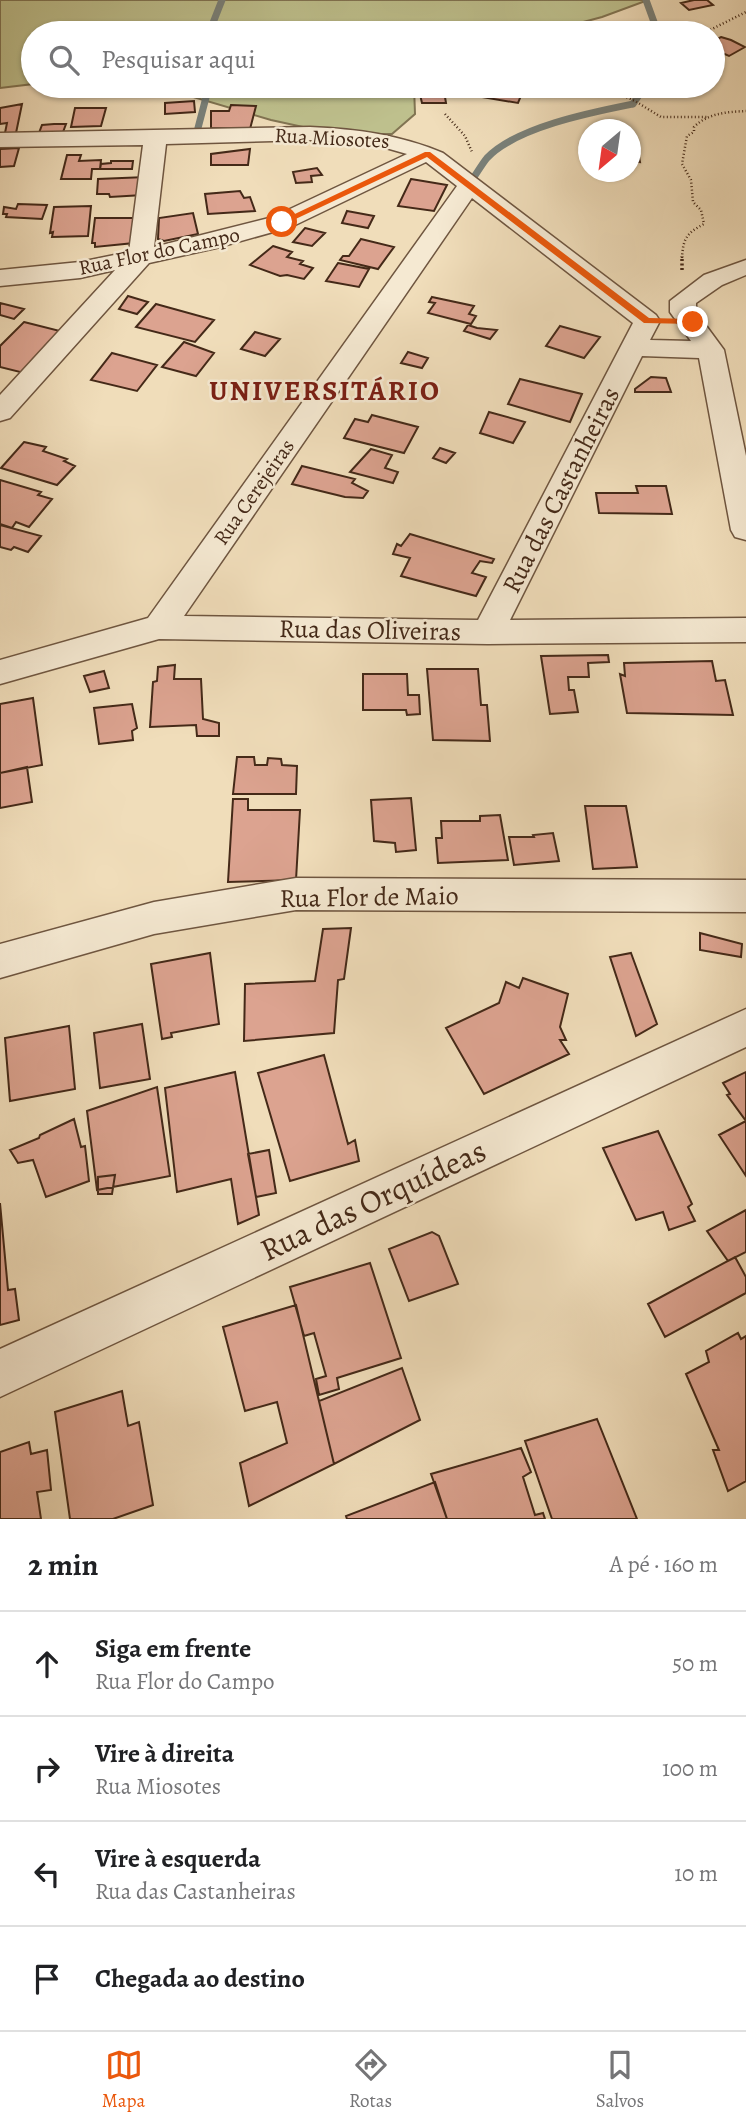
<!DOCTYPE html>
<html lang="pt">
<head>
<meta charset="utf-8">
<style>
	:root { --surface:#fff; --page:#f2f2f2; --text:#202124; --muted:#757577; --line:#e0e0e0; --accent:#ea580c }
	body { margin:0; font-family:Alegreya,serif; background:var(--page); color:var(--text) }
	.compass { position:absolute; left:578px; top:119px; width:63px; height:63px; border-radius:50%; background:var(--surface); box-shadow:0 2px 5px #0004; rotate:209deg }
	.stop { position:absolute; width:21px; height:21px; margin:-16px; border:5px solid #ea580c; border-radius:50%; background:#fff }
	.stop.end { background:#ea580c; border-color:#fff; box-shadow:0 2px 7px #0008 }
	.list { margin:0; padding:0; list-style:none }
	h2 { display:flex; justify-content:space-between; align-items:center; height:91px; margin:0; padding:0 28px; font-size:30px }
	h2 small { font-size:23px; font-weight:400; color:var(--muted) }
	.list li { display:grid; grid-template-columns:46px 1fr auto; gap:21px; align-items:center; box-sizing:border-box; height:105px; padding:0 28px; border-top:2px solid var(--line) }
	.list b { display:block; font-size:26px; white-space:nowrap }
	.list p { margin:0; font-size:23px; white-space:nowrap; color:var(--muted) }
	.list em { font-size:23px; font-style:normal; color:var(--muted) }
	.icon { flex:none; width:38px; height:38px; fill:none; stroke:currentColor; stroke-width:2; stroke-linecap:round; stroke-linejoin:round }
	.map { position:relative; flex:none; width:746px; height:1519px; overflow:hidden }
	.search { position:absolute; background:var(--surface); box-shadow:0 2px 5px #0004; left:21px; right:21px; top:21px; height:77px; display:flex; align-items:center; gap:18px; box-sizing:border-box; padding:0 24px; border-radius:38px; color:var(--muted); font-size:26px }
	.sheet { height:511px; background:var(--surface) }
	nav { display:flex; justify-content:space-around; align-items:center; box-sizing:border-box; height:98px; border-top:2px solid var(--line); background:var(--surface); font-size:19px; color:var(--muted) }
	nav a { display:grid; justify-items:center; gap:4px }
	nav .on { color:var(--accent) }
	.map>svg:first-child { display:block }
</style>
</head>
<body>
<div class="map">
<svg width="746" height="1519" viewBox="0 0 746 1519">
	<rect width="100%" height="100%" fill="#f0ddba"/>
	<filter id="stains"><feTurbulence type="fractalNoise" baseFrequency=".00286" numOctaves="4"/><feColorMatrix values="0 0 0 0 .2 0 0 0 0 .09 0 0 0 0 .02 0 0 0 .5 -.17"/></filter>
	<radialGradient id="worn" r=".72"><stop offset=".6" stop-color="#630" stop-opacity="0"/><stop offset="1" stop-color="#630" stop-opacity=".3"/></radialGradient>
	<path fill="#bec08d" stroke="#817452" stroke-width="2" d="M0 0H648L602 17 542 33H33V84L0 88Z
		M156 86H414L415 114 392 134H335L271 120Z"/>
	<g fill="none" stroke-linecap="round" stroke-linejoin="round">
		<path stroke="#798079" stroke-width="7" d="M646 0 658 33
			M209 33 222 0
			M198 128 209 86
			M472 180C477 173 482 164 487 158 516 127 593 112 633 104L645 86"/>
	</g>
	<path fill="#dca390" stroke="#442918" stroke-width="2" d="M694 0H707L713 5 689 10 681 3Z
		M721 37 731 40 745 47 729 56 713 49V41Z
		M418 86H442L443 89H452L453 97H445L446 103H422Z
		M488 86H525L518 103 482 97Z
		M194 101 195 112 165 114V103Z
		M22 104 16 133H5L7 123 0 124V108Z
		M231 105 256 106 250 129 211 128V111H229Z
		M75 108H106L101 126 71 127Z
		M54 124H66L63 132 39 133 42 125Z
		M630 141H636L640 162 630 161Z
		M19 148 14 166 0 167V149Z
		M250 149 248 165H211V154Z
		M67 155H81L79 161 101 160 100 169H92L91 179H61Z
		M111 161H133L132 169H100L101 164 111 163Z
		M317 168 322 175 311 176 312 182 296 183 293 172Z
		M146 177 143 195 110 197 109 194H97L98 179Z
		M411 179 447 185 434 211 398 206Z
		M240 191 244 198 250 197 255 211 208 214 205 194Z
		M18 204 47 205 42 219 6 217 7 214H3L4 207 16 209Z
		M91 206 88 236 52 237 53 232 50 233 54 207Z
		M347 211 374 216 368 228 342 223Z
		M193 213 198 234 164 241 158 239 159 218Z
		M95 218H139L134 243 95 247V243H92Z
		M305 228 325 233 312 246 293 242Z
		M361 239 394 247 378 269 340 260 343 256H349Z
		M273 246 292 252 287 257 303 261 300 264 313 268 304 279 287 275 280 276 250 265Z
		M338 263 369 269 359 287 326 281Z
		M128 296 148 302 137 314 119 309Z
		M432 297 474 306 469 314 476 316 471 324 428 313 435 303 429 302Z
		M0 303 24 309 14 319 0 315Z
		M156 304 214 320 195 342 136 327Z
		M24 322 60 331 24 373 0 367V346Z
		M468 325 477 328 497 330 490 339 464 331Z
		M560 326 600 337 584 358 546 346Z
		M255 332 280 339 265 356 241 349Z
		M184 342 214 353 196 376 162 367Z
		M408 352 428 358 422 368 401 363Z
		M112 353 157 365 137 391 91 380Z
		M651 377 666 378 671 392H635V389Z
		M520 379 582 394 570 422 508 404Z
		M489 412 525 422 513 443 480 433Z
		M372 415 418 427 404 453 344 438 355 419 368 422Z
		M24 442 46 447 43 451 67 459 64 461 75 466 57 485 1 468Z
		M440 448 455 453 446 463 433 458Z
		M371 449 392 455 385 468 398 472 393 483 350 472Z
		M302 466 355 479 352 483 368 491 363 498 345 497 292 484Z
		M0 480 41 492 38 495 52 499 29 527 16 522 12 528 0 524Z
		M636 486H666L672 514 599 513 596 493H638Z
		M0 525 41 536 28 552 14 547 11 550 0 547Z
		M410 534 494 559 492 563 480 561 472 573 486 577 476 596 401 576 410 558 393 554 397 544 401 546Z
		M608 655 609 662 588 663 589 677H568L569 690H574L578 712 550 714 541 656Z
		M712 661 716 681 725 680 733 715 627 713 620 674 625 676 624 663Z
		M175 665 174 679H201L203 719 219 723V736H197L196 725 150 727 153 682 157 681 158 667Z
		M427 669H478L481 705H487L490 741 433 740Z
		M104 671 109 688 90 692 84 676Z
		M363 674H407L408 695H419L420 714 407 715 406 710H363Z
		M33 698 42 765 0 773V704Z
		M132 704 137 728 132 731 133 740 99 744 94 708Z
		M237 757H254L255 765H267L268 758 281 759 282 765 297 766 296 794H233Z
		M27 767 32 802 0 808V773Z
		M411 798 416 850 396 852 395 843 374 841 371 800Z
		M233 799H248V810H300L296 880 228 882Z
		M585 806H626L637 867 593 869Z
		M500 815 508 860 438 863 436 838H442L441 821H480V816Z
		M553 833 559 861 514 865 509 837H534L533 835Z
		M351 928 344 979 338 980 334 1033 244 1041 245 984 315 981 323 929Z
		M700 933 742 944 741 957 700 950Z
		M210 953 219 1024 171 1033 172 1037 162 1039 151 964Z
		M631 953 657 1024 636 1036 610 957Z
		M523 978 568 994 560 1027 566 1040H560L569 1054 484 1094 446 1028 499 1003 506 982 519 988Z
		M142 1024 150 1079 100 1088 94 1033Z
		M69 1026 75 1089 10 1101 5 1038Z
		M324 1055 348 1144 355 1140 359 1161 290 1181 258 1073Z
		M235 1072 259 1215 238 1224 231 1179 177 1192 165 1088Z
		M746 1072V1121L727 1095 730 1094 723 1083Z
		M157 1087 170 1176 97 1190 87 1111Z
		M74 1119 81 1147 85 1146 89 1181 46 1197 33 1160 18 1163 10 1150 39 1138 40 1135Z
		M746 1121V1176L719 1135Z
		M658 1131 692 1204 688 1207 695 1221 669 1230 663 1212 636 1220 603 1148Z
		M269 1150 276 1193 256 1197 248 1154Z
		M115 1175 112 1194H98V1177Z
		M0 1203 8 1290 15 1289 19 1320 0 1325Z
		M746 1210V1252L728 1261 707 1231Z
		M432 1232 439 1236 458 1284 409 1301 389 1249Z
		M735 1257 746 1277V1293L665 1337 648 1304Z
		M370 1263 401 1358 337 1378 339 1389 319 1395 316 1379 326 1376 314 1333 304 1336 290 1287Z
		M296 1305 334 1464 249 1506 240 1463 287 1443 277 1402 245 1411 223 1327Z
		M738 1333 741 1339 746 1336V1481L728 1491 713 1450H719L686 1374 709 1362 706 1351Z
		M402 1368 420 1420 334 1464 319 1401Z
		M122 1391 128 1426 139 1422 153 1505 113 1519H70L55 1412Z
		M597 1419 637 1519H552L525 1441Z
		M29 1442 31 1454 47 1450 51 1490 37 1492 41 1519H0V1452Z
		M521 1448 531 1472 523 1477 535 1515 543 1513 545 1519H447L431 1474Z
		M435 1482 447 1519H347L346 1516Z"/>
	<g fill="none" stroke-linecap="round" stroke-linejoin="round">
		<g stroke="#6f5640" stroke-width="3">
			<path id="street" d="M310 127C357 129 401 135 443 153L656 315 660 321 650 340 691 341 670 312V301L704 275 746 260V275L722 285 696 303V312L724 350 746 456V540L735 537 731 530 699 358 642 356 510 620 746 618V642L488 644 159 639 0 684V660L148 618 457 186 426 162 291 227 216 248 149 263 10 418 0 421V395L115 270 80 278 0 286V270L80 262 129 252 143 145 0 147V133ZM310 140 379 146 407 154 273 217 154 247 166 144ZM472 198 633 323 478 620 184 616Z
				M296 878 746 880V912L296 910 154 934 0 978V944L154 902Z
				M746 1009V1047L0 1397V1349Z"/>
		</g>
		<path stroke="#442918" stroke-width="2.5" stroke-dasharray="1 2.5" stroke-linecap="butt" d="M704 33 746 12
			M601 86 635 101 661 117H707
			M445 114 465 136 472 152
			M682 258C683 238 687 233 704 224L701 210 693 202 691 180 682 164 687 136 694 132V127C708 113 727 112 746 111"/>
		<path stroke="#442918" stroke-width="3.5" stroke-dasharray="2 2.5" stroke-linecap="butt" d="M682 270V256"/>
		<use href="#street" fill="#f5e9d2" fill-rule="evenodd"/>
	</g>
	<path fill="#ea580c" d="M425 152H430L649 318 693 319 697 322 693 324 644 323 427 157 285 224 278 222Z"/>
	<g text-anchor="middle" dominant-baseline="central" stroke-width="5" stroke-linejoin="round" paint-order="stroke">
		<g font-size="21" fill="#442918" stroke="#f5e9d2">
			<text transform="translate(332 138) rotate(3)">Rua Miosotes</text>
			<text transform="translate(159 251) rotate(-12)">Rua Flor do Campo</text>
			<text transform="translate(254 492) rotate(-55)">Rua Cerejeiras</text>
		</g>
		<g font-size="26" fill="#442918" stroke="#f5e9d2">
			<text transform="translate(561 490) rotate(-63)">Rua das Castanheiras</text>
			<text transform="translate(370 630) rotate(1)">Rua das Oliveiras</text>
			<text transform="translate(369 897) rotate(-1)">Rua Flor de Maio</text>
		</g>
		<g font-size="28" font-weight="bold" letter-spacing="2" fill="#7a1f14" stroke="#f5e9d2">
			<text x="325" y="391">UNIVERSITÁRIO</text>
		</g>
		<g font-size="32" fill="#442918" stroke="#f5e9d2">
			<text transform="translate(373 1200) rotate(-25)">Rua das Orquídeas</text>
		</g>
	</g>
	<rect width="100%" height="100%" filter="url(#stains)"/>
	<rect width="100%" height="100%" fill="url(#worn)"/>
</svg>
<svg class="compass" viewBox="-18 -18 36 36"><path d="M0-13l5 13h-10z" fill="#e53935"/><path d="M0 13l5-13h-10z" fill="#757577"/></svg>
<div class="stop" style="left:282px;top:222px"></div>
<div class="stop end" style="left:693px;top:322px"></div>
<div class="search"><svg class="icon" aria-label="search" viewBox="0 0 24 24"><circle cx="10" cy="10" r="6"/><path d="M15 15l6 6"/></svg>Pesquisar aqui</div>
</div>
<section class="sheet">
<h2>2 min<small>A pé · 160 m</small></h2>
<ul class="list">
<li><svg class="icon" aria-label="ahead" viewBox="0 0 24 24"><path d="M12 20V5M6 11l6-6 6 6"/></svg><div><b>Siga em frente</b><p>Rua Flor do Campo</p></div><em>50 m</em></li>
<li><svg class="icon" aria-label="right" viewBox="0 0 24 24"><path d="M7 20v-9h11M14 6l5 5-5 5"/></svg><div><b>Vire à direita</b><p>Rua Miosotes</p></div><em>100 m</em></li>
<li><svg class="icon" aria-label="left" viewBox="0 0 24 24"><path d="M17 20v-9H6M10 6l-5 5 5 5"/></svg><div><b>Vire à esquerda</b><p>Rua das Castanheiras</p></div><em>10 m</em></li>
<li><svg class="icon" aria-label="arrive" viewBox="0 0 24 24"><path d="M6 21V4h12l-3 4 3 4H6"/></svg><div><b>Chegada ao destino</b></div></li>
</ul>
</section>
<nav>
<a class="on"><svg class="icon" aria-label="map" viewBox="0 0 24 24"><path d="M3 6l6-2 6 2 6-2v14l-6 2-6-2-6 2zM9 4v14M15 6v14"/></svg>Mapa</a>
<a><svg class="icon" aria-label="directions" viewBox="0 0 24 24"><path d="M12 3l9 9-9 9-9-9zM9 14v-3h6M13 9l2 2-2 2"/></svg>Rotas</a>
<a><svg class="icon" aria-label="saved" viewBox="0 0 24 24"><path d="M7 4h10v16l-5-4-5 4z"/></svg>Salvos</a>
</nav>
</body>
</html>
